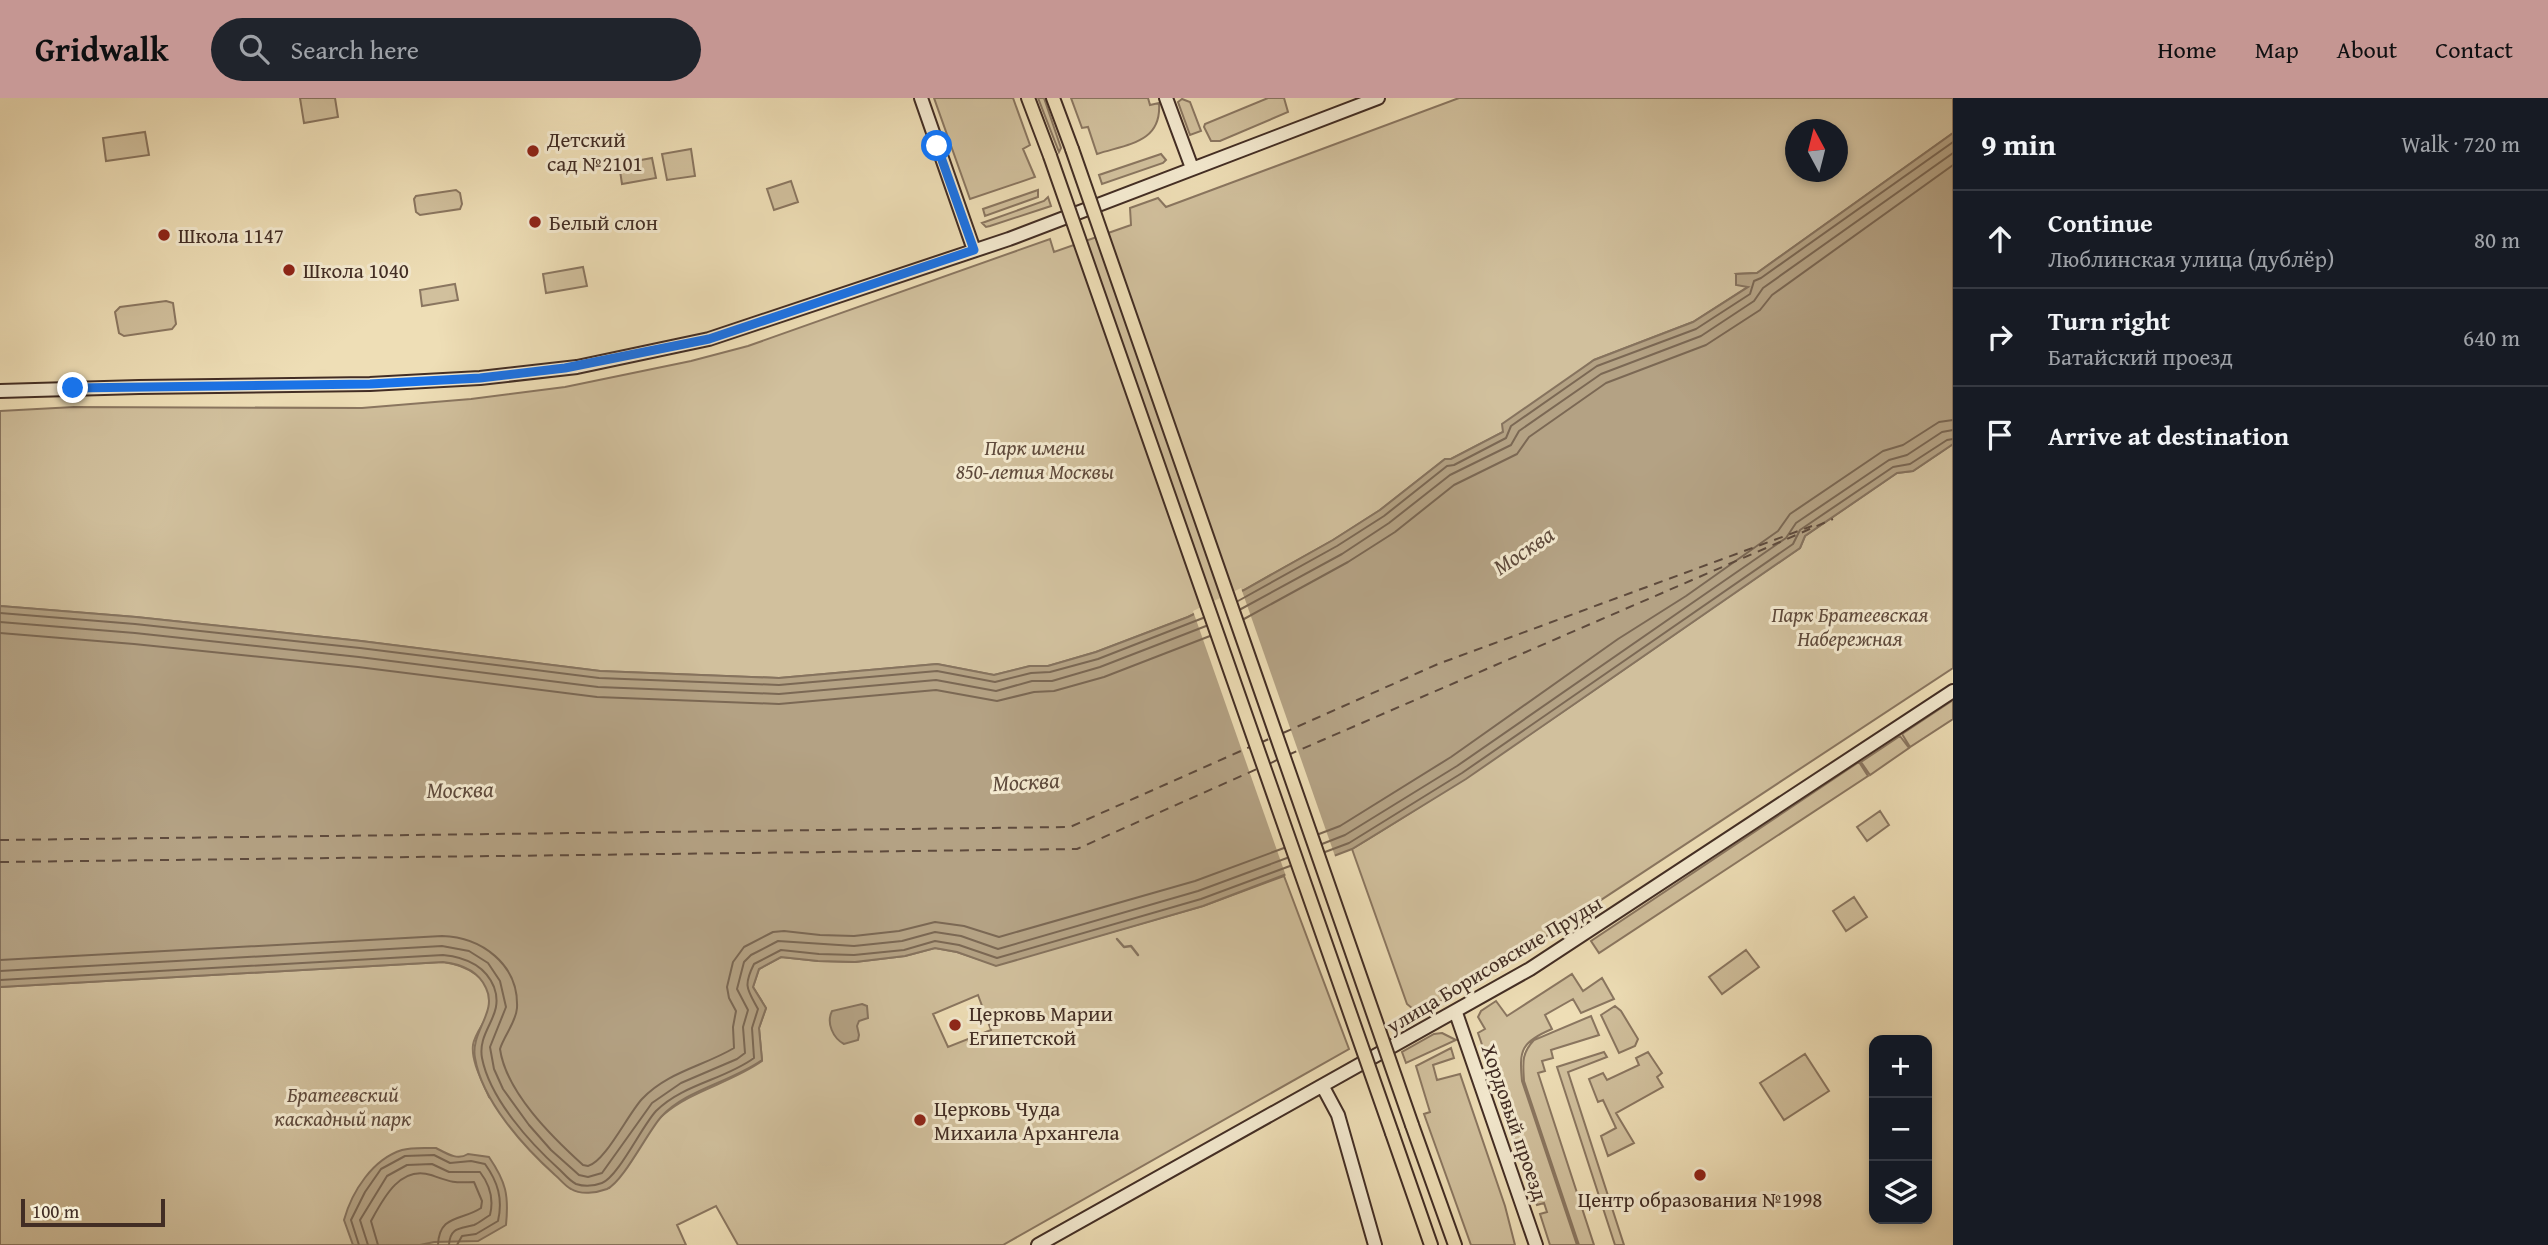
<!DOCTYPE html>
<html lang="en">
<head>
<meta charset="utf-8">
<style>
	:root { --surface:#171b24; --page:#20242c; --text:#f1f3f6; --muted:#9ea1a6; --line:#363941; --accent:#c59692 }
	body { margin:0; font-family:"Gentium Book Plus",serif; background:var(--page); color:var(--text) }
	.controls { position:absolute; right:21px; bottom:21px; display:grid; overflow:hidden; border-radius:14px; box-shadow:0 4px 10px #0003 }
	.controls button { width:63px; height:63px; display:grid; place-items:center; padding:0; border:0; border-bottom:2px solid var(--line); background:var(--surface); color:var(--text); font:35px sans-serif }
	.compass { position:absolute; left:1785px; top:21px; width:63px; height:63px; border-radius:50%; background:var(--surface); box-shadow:0 4px 10px #0003; rotate:353deg }
	.scale { position:absolute; left:21px; bottom:18px; width:144px; box-sizing:border-box; padding-left:7px; border:4px solid #422d24; border-top:0; font-size:19px; line-height:24px; white-space:nowrap; color:#422d24; -webkit-text-stroke:5px #f4ead0; paint-order:stroke }
	.stop { position:absolute; width:21px; height:21px; margin:-16px; border:5px solid #1a73e8; border-radius:50%; background:#fff }
	.stop.end { background:#1a73e8; border-color:#fff; box-shadow:0 2px 7px #0008 }
	.list { margin:0; padding:0; list-style:none }
	h2 { display:flex; justify-content:space-between; align-items:center; height:91px; margin:0; padding:0 28px; font-size:30px }
	h2 small { font-size:23px; font-weight:400; color:var(--muted) }
	.list li { display:grid; grid-template-columns:46px 1fr auto; gap:21px; align-items:center; box-sizing:border-box; height:98px; padding:0 28px; border-top:2px solid var(--line) }
	.list b { display:block; font-size:26px; white-space:nowrap }
	.list p { margin:0; font-size:23px; white-space:nowrap; color:var(--muted) }
	.list em { font-size:23px; font-style:normal; color:var(--muted) }
	.icon { flex:none; width:38px; height:38px; fill:none; stroke:currentColor; stroke-width:2; stroke-linecap:round; stroke-linejoin:round }
	.map { position:relative; flex:none; width:1953px; height:1147px; overflow:hidden }
	header { display:flex; align-items:center; gap:42px; box-sizing:border-box; height:98px; padding:0 35px; background:var(--accent); color:#111 }
	header strong { font-size:33px }
	nav { display:flex; gap:38px; margin-inline-start:auto; font-size:24px }
	.search { width:490px; height:63px; background:var(--page); display:flex; align-items:center; gap:18px; box-sizing:border-box; padding:0 24px; border-radius:38px; color:var(--muted); font-size:26px }
	main { display:flex }
	aside { flex:1; background:var(--surface) }
	.map>svg:first-child { display:block }
</style>
</head>
<body>
<header>
<strong>Gridwalk</strong>
<div class="search"><svg class="icon" aria-label="search" viewBox="0 0 24 24"><circle cx="10" cy="10" r="6"/><path d="M15 15l6 6"/></svg>Search here</div>
<nav><a>Home</a><a>Map</a><a>About</a><a>Contact</a></nav>
</header>
<main>
<div class="map">
<svg width="1953" height="1147" viewBox="0 0 1953 1147">
	<rect width="100%" height="100%" fill="#eedeb6"/>
	<filter id="stains"><feTurbulence type="fractalNoise" baseFrequency=".00286" numOctaves="4"/><feColorMatrix values="0 0 0 0 .2 0 0 0 0 .09 0 0 0 0 .02 0 0 0 .5 -.17"/></filter>
	<radialGradient id="worn" r=".72"><stop offset=".6" stop-color="#630" stop-opacity="0"/><stop offset="1" stop-color="#630" stop-opacity=".3"/></radialGradient>
	<path fill="#d1c09d" stroke="#8a7660" stroke-width="2" fill-rule="evenodd" d="M300 0H335L338 19 304 25Z
		M934 0H1013L1030 47 1023 51 1035 79 970 101Z
		M1038 0H1044L1061 50 1059 54Z
		M1071 0H1148L1150 7 1159 5C1162 45 1127 46 1097 56L1088 29 1082 30Z
		M1268 0H1284L1288 14 1220 43H1211L1204 29 1205 26Z
		M1459 0H1953V35L1757 175 1736 176 1749 188 1693 224 1594 262 1503 334 1451 361H1445L1380 412 1333 442 1244 492 1188 519 1096 554 1048 568H1030L994 577 937 566 779 580 600 573 361 543 136 519 0 508V313L74 309 362 310 471 301 565 289 691 263 748 248 1050 141 1054 154 1131 127 1130 110 1158 100 1166 109ZM1796 32H1838V74H1796Z
		M1182 1 1190 4 1201 33 1190 37 1178 4Z
		M145 34 149 57 106 63 103 40Z
		M691 51 695 78 667 82 662 56Z
		M1161 56 1166 62 1163 65 1102 86 1099 77Z
		M652 60 656 80 622 86 619 66Z
		M791 83 798 104 774 112 767 91Z
		M456 92 460 95 462 106 460 111 420 117 416 114 414 101 416 98Z
		M1038 92V99L985 118 983 111Z
		M1048 99 1051 108 990 128 986 129 982 125 1044 103Z
		M583 169 587 188 546 195 543 176Z
		M455 186 458 202 422 208 420 192Z
		M166 203 173 205 176 226 172 231 124 238 119 235 115 214 120 209Z
		M1953 346V570L1522 854 1419 916 1407 906 1352 751C1506 658 1651 551 1800 450L1805 438 1897 375 1913 373Z
		M1953 602V621L1910 649 1902 636Z
		M1900 638 1909 650 1870 677 1861 664Z
		M1859 664 1868 678 1599 855 1591 843Z
		M1880 713 1889 727 1867 743 1857 729Z
		M1284 778 1349 951 1003 1147H738L716 1108 677 1127 686 1147H0V889L443 864C466 867 492 880 490 907 490 920 475 933 473 947 471 964 483 984 489 999L609 1090C630 1070 642 1035 663 1017 692 992 731 985 762 963L759 930 766 910 753 889 759 871 781 859 818 863 855 864 905 858 935 850 957 854 996 867 1203 808ZM978 897 991 932 948 949 933 916Z
		M1854 799 1867 819 1846 833 1833 813Z
		M1746 852 1759 869 1722 896 1709 879Z
		M1572 876 1583 893 1602 880 1614 901 1581 915 1573 901 1545 917 1552 931C1521 944 1519 952 1522 983L1577 1147H1550L1540 1116 1547 1114 1544 1105 1537 1107 1478 935 1485 931 1478 919 1481 913 1496 903 1507 918Z
		M1615 908 1621 913 1638 941 1635 948 1619 955 1601 917Z
		M1591 918 1599 937 1551 952 1553 960 1542 963 1545 973 1538 975 1594 1147H1579L1524 983C1523 965 1521 956 1534 942Z
		M1442 935 1456 942 1406 965 1402 954 1434 936Z
		M1451 950 1454 960 1433 967 1437 982 1460 976 1505 1108 1515 1147H1471L1424 1016 1430 1014 1416 968Z
		M1604 954 1607 959 1568 974 1624 1147H1615L1557 969Z
		M1648 954 1662 975 1657 979 1663 989 1616 1015 1634 1045 1608 1058 1601 1038 1616 1030 1603 1002 1598 1004 1589 981 1603 975 1607 982 1639 967 1636 960Z
		M1805 956 1829 993 1784 1022 1760 985Z"/>
	<path fill="#b4a284" stroke="#86735e" stroke-width="2" d="M1953 35V346L1913 373 1897 375 1805 438 1800 450 1466 681 1352 751 1203 808 996 868 957 854 935 850 905 858 855 864 818 863 781 859 759 871 753 889 766 910 759 930 762 962C731 984 685 992 661 1019 647 1035 623 1084 607 1091 596 1095 581 1097 571 1091 565 1088 560 1081 555 1077 524 1049 482 1003 475 960 470 934 498 914 486 890 478 872 461 866 443 864L0 889V508L136 519 361 543 600 573 779 580 937 566 994 577 1030 568H1048L1096 554 1188 519 1244 492 1333 442 1380 412 1445 361H1451L1503 334 1502 326 1594 262 1693 224 1748 189 1736 187V176L1757 175Z
		M862 906 867 908 868 920 859 923 857 928 859 937 858 942 844 946C833 940 826 925 832 913Z
		M436 1050C446 1055 457 1063 468 1056L489 1059C506 1084 509 1097 506 1127L478 1143 434 1144 420 1147H353L344 1122C352 1093 373 1061 402 1052 412 1049 425 1050 436 1050Z"/>
	<path fill="#eedeb6" d="M1241 490 1336 761 1287 781 1193 513Z"/>
	<g fill="none" stroke-linecap="round" stroke-linejoin="round">
		<path stroke="#7b6854" stroke-width="2" d="M1238 503 1337 448 1384 418 1447 368 1454 367 1506 340 1511 328 1597 268 1696 231 1750 196 1754 183 1761 180 1953 44
			M1241 511 1342 456 1389 425 1450 377 1511 347 1519 333 1601 276 1701 238 1754 203 1763 190 1953 55
			M0 515 135 526 360 550 599 580 779 587 937 573 995 584 1031 575 1050 574 1098 561 1203 520
			M1244 521 1348 464 1395 434 1454 387 1517 356 1529 339 1606 285 1706 247 1760 212 1772 197 1953 67
			M0 524 135 535 359 559 598 589 779 596 936 582 996 593 1032 583H1052L1100 569 1206 528
			M0 535 134 546 358 569 597 599 779 606 936 592 997 603 1034 594 1054 593 1104 579 1210 538
			M1319 736 1340 728 1451 659 1618 541 1686 498 1778 433 1790 416 1883 353 1903 347 1939 324 1953 322
			M1322 746 1345 737 1457 668 1786 440 1796 425 1889 362 1907 357 1942 334 1953 332
			M1325 754 1349 745 1462 675 1793 446 1800 432 1893 369 1910 366 1947 342 1953 341
			M0 862 442 838C481 839 519 866 517 910 516 924 504 938 500 951 506 994 552 1039 583 1067L588 1068C605 1064 628 1016 642 1001 667 974 704 968 734 950L733 929 736 913 729 900 727 889 733 864 744 849 773 834 784 833 820 837 854 838 899 833 935 824 964 828 999 839 1195 783 1284 750
			M0 873 442 848 469 853 488 865 500 883 506 909 490 949 494 971 503 991 529 1027 551 1052 579 1077 588 1079 602 1075 652 1005 681 985 737 961 745 955 743 929 748 912 737 891 744 864 751 857 778 843 854 848 902 843 935 834 961 838 998 851 1198 793 1287 760
			M0 882 443 857C464 859 485 867 494 889 505 918 477 932 482 960 490 1001 530 1045 560 1072 565 1077 570 1083 576 1086 585 1089 594 1088 602 1085 618 1079 642 1028 656 1013 683 986 724 982 754 960L752 930 758 911C747 891 743 888 754 866L781 852 819 856 854 857 904 852 935 843 959 847 997 860 1201 801 1290 768
			M359 1147 351 1122 365 1094 381 1071 405 1058 434 1057 450 1065 471 1063 485 1066C498 1084 503 1101 498 1123L476 1136 462 1138 457 1147
			M368 1147 360 1122 387 1078 407 1067 432 1066 449 1074H480C490 1087 494 1101 490 1117 485 1120 479 1125 474 1127 460 1131 450 1129 449 1147
			M378 1147 371 1123C383 1101 400 1067 431 1077 451 1084 452 1085 474 1084L482 1103 481 1110C462 1123 439 1116 438 1147"/>
		<path stroke="#86735e" stroke-width="2.5" d="M1117 841 1124 849 1131 848 1138 857"/>
		<path stroke="#5e4a3c" stroke-width="2" stroke-dasharray="9 7" stroke-linecap="butt" d="M1283 635 1438 566 1812 428
			M1260 645 1271 640
			M1288 657 1833 421
			M1269 666 1279 661
			M0 742 1070 729 1252 648
			M0 764 1077 751 1257 671"/>
		<g stroke="#422d24" stroke-width="16">
			<path id="secondary" d="M921 0 974 152
				M1166 0 1192 70
				M0 293 139 289 370 286 480 280 577 269 709 241 1009 141 1378 0
				M1456 915 1536 1147
				M1323 989 1338 1017 1375 1147
				M1038 1147 1530 871 1953 593"/>
		</g>
		<g stroke="#422d24" stroke-width="16">
			<path id="primary" d="M1028 0 1050 58
				M1053 0 1072 51
				M1412 1027 1455 1147
				M1392 1035 1431 1147"/>
		</g>
		<use href="#secondary" stroke="#f4ead0" stroke-width="12"/>
		<use href="#primary" stroke="#eedeb6" stroke-width="12"/>
		<g stroke="#422d24" stroke-width="16" stroke-linecap="butt">
			<path id="primary-bridge" d="M1072 51 1412 1027
				M1050 58 1392 1035"/>
		</g>
		<use href="#primary-bridge" stroke="#eedeb6" stroke-width="12"/>
	</g>
	<g fill="none" stroke-linecap="round" stroke-linejoin="round">
		<path stroke="#1a73e8" stroke-width="9" d="M73 290 370 286 480 280 565 270 709 241 974 152 937 48"/>
	</g>
	<g fill="#8f2418" stroke="#f4ead0" stroke-width="2.5">
		<circle cx="533" cy="53" r="7"/>
		<circle cx="535" cy="124" r="7"/>
		<circle cx="164" cy="137" r="7"/>
		<circle cx="289" cy="172" r="7"/>
		<circle cx="955" cy="927" r="7"/>
		<circle cx="920" cy="1022" r="7"/>
		<circle cx="1700" cy="1077" r="7"/>
	</g>
	<g text-anchor="middle" dominant-baseline="central" stroke-width="6" stroke-linejoin="round" paint-order="stroke">
		<g font-size="21" fill="#422d24" stroke="#f4ead0" text-anchor="start">
			<text x="547" y="41">Детский<tspan x="547" dy="24">сад №2101</tspan></text>
			<text x="549" y="124">Белый слон</text>
			<text x="178" y="137">Школа 1147</text>
			<text x="303" y="172">Школа 1040</text>
			<text x="969" y="915">Церковь Марии<tspan x="969" dy="24">Египетской</tspan></text>
			<text x="934" y="1010">Церковь Чуда<tspan x="934" dy="24">Михаила Архангела</tspan></text>
			<text x="1700" y="1101" text-anchor="middle">Центр образования №1998</text>
		</g>
		<g font-size="21" font-style="italic" fill="#5f4a3c" stroke="#f4ead0">
			<text x="1035" y="349">Парк имени<tspan x="1035" dy="24">850-летия Москвы</tspan></text>
			<text x="1850" y="516">Парк Братеевская<tspan x="1850" dy="24">Набережная</tspan></text>
			<text x="343" y="996">Братеевский<tspan x="343" dy="24">каскадный парк</tspan></text>
		</g>
		<g font-size="21" fill="#422d24" stroke="#f4ead0">
			<text transform="translate(1494 866) rotate(-31)">улица Борисовские Пруды</text>
			<text transform="translate(1515 1024) rotate(71)">Хордовый проезд</text>
		</g>
		<g font-size="23" font-style="italic" fill="#5e4a3c" stroke="#f4ead0">
			<text transform="translate(1523 452) rotate(-34)">Москва</text>
			<text transform="translate(1026 683) rotate(-3)">Москва</text>
			<text transform="translate(460 691) rotate(-1)">Москва</text>
		</g>
	</g>
	<rect width="100%" height="100%" filter="url(#stains)"/>
	<rect width="100%" height="100%" fill="url(#worn)"/>
</svg>
<div class="controls">
<button>+</button>
<button>−</button>
<button><svg class="icon" aria-label="layers" viewBox="0 0 24 24"><path d="M12 4l9 5-9 5-9-5zM3 14l9 5 9-5"/></svg></button>
</div>
<svg class="compass" viewBox="-18 -18 36 36"><path d="M0-13l5 13h-10z" fill="#e53935"/><path d="M0 13l5-13h-10z" fill="#9ea1a6"/></svg>
<div class="scale">100 m</div>
<div class="stop" style="left:937px;top:48px"></div>
<div class="stop end" style="left:73px;top:290px"></div>
</div>
<aside>
<h2>9 min<small>Walk · 720 m</small></h2>
<ul class="list">
<li><svg class="icon" aria-label="ahead" viewBox="0 0 24 24"><path d="M12 20V5M6 11l6-6 6 6"/></svg><div><b>Continue</b><p>Люблинская улица (дублёр)</p></div><em>80 m</em></li>
<li><svg class="icon" aria-label="right" viewBox="0 0 24 24"><path d="M7 20v-9h11M14 6l5 5-5 5"/></svg><div><b>Turn right</b><p>Батайский проезд</p></div><em>640 m</em></li>
<li><svg class="icon" aria-label="arrive" viewBox="0 0 24 24"><path d="M6 21V4h12l-3 4 3 4H6"/></svg><div><b>Arrive at destination</b></div></li>
</ul>
</aside>
</main>
</body>
</html>
